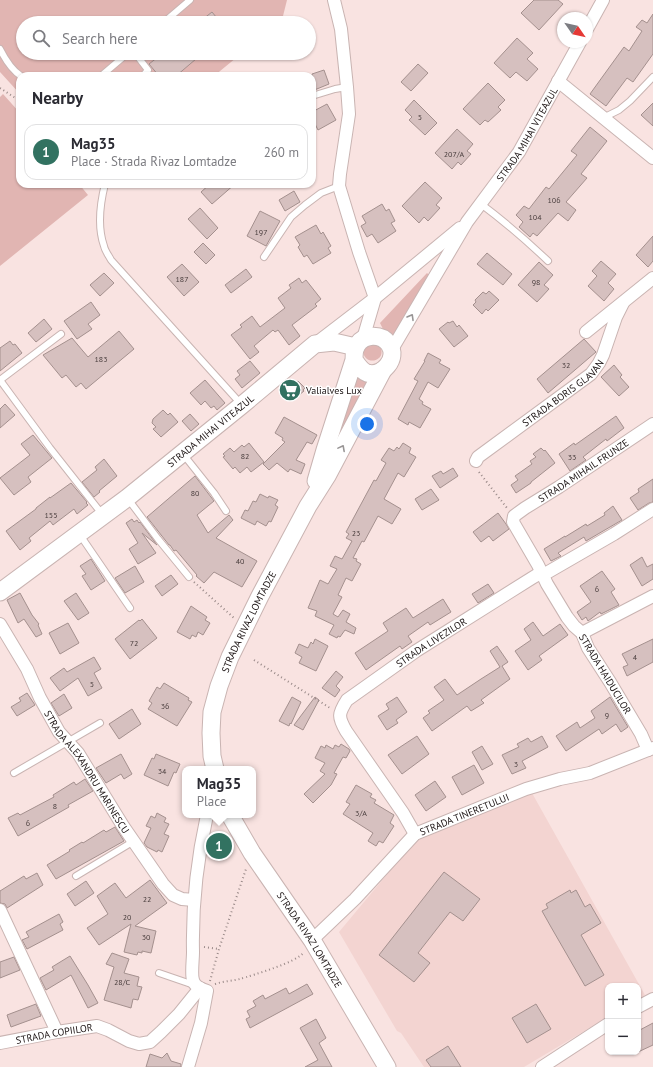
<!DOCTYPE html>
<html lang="en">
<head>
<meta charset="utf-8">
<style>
	:root { --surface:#fff; --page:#f7f7f7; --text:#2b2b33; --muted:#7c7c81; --line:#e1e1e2; --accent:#327261 }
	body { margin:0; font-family:"PT Sans",sans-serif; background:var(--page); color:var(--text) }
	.controls { position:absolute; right:12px; bottom:12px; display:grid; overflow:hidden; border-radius:8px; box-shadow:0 1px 3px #0004 }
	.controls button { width:36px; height:36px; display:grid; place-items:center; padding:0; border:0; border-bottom:1px solid var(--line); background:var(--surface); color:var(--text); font:20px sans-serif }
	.compass { position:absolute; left:557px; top:12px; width:36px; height:36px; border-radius:50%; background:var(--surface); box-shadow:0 1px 3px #0004; rotate:124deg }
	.you { position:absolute; left:367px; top:424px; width:14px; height:14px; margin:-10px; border:3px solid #fff; border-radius:50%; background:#1a73e8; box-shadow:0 0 0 6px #1a73e833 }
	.badge { display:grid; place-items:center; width:26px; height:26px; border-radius:50%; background:var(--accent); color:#fff; font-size:13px; font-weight:700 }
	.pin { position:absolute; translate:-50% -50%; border:2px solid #fff; box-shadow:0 1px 4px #0006 }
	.popup { position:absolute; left:182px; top:766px; width:74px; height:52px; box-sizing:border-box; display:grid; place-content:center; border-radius:8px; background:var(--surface); filter:drop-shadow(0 1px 3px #0005); font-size:13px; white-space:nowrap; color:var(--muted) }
	.popup b { font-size:15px; color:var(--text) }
	.popup::after { content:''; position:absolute; left:50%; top:100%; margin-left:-8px; border:8px solid transparent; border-top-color:var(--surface) }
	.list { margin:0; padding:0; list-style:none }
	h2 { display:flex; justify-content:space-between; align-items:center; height:52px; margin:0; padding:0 16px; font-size:17px }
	h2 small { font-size:13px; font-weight:400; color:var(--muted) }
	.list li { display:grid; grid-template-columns:26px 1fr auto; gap:12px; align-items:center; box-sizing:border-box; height:56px; margin:0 8px 8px; padding:0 8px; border:1px solid var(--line); border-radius:12px }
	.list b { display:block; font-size:15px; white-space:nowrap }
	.list p { margin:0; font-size:13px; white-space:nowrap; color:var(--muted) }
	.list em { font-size:13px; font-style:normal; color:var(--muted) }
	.icon { flex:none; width:22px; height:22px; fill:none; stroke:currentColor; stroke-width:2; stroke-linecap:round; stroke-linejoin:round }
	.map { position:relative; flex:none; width:653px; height:1067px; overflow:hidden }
	.search { position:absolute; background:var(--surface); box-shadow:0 1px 3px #0004; left:16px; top:16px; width:300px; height:44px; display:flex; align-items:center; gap:10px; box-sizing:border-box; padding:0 14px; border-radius:22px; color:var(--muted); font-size:15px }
	.panel { position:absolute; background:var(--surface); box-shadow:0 1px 3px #0004; left:16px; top:72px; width:300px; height:116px; border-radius:12px }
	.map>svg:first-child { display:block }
</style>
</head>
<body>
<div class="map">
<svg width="653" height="1067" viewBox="0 0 653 1067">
	<rect width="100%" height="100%" fill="#f9e3e1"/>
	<path fill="#f3d4d1" d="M532 793 645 995 638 1000V986H608V1017L524 1067H424L401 1033 397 1031 339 932 414 842Z"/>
	<path fill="#e1b5b2" d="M0 0H287L282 20 278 23H23V53H242L214 76H20V94L0 72Z
		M3 94 20 113V184H79L88 195 0 266V97Z
		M427 273 429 275 394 335 385 333 380 323Z
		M371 342 380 346C388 362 363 367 363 350Z
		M356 373 369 382 329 458Z"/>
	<path fill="#d6c0bf" stroke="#a4908e" d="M534 0H558L563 4 539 30 521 13Z
		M212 12 221 23H198Z
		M653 14V54L633 82 627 78 606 106 590 94 624 47 629 51 642 31 636 27 642 20 647 23Z
		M517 38 533 53 527 59 538 69 527 81 516 72 510 78 494 63Z
		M163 53H203L176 76H159L149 64Z
		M418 64 428 73 411 91 401 82Z
		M324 70 329 84 312 91V74Z
		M488 83 505 100 498 107 501 110 488 122 485 120 480 125 463 109Z
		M414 100 437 123 425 135 409 120 412 117 405 110Z
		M653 103V126L641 115Z
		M327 104 336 120 318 130 312 118V112Z
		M590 127 607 141 581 174 587 178 566 202 576 210 568 221 558 213 537 236 533 233 530 237 519 227 523 222 516 215 524 206 529 209 546 187 549 189 577 155 571 151Z
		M457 129 473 144 467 151 471 154 461 165 458 162 452 169 435 153Z
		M425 182 442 198 436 205 440 208 428 221 424 217 419 223 402 206Z
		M210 184H235L212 204 201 192Z
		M294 191 300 202 285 211 279 200Z
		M382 204 386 211 389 209 395 221 391 223 396 231 378 243 372 234 367 237 361 226 366 223 362 216Z
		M200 208 218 228 207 239 188 219Z
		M260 211 280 221 266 246 247 236Z
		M316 225 321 234 323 232 331 246 328 248 331 253 313 264 307 255 304 257 298 247 300 245 295 237Z
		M653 236V261L648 267 636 255Z
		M203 243 215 255 206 264 194 252Z
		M487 253 512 274 503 285 477 264Z
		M601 261 616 274 608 283 614 289 604 301 588 286 597 276 592 271Z
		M539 262 553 275 544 285 549 289 537 302 518 285Z
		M182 264 199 282 184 296 167 277Z
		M246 269 252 277 231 293 225 285Z
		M104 273 114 283 100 296 90 285Z
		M299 278 302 283 306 280 321 299 315 304 317 306 292 325 300 336 289 345 278 330 275 332 273 330 254 346 259 352 250 359 231 335 242 327 240 325 252 316 260 327 285 308 278 298 291 288 289 285Z
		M489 291 499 300 488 311 486 309 482 314 473 305 476 302 475 300 483 292 486 294Z
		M91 302 100 315 88 324 92 329 77 339 64 321Z
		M44 319 52 329 36 342 28 333Z
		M453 321 457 327 459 325 468 336 454 347 439 329 448 322 449 323Z
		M119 331 134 349 86 389 81 383 76 387 66 375 62 378 43 355 72 338 88 357Z
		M584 339 596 352 548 393 537 379Z
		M10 341 13 345 15 344 22 353 0 371V348Z
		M428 353 441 360 439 363 450 369 438 388 428 382 419 399 423 402 422 404 431 409 420 428 409 422 408 425 398 419 418 381 414 379 425 361H424Z
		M250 361 260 373 242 388 235 379 240 375 237 371Z
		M614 365 622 375 620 377 629 387 619 396 601 377Z
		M205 380 225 403 217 410 214 406 211 408 205 401 201 405 190 393Z
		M298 381 305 388 303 390 304 391 294 399 293 397 290 399 285 394 287 389Z
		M5 404 15 415 0 428V409Z
		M163 410 168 415 170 413 178 422 161 437 153 429 156 427 152 423 153 419Z
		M190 414 199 424 191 431 182 421Z
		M616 416 624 428 607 441 606 439 583 457 586 460 570 471 559 454 574 443 575 445Z
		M284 417 317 435 312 444 307 442 296 460 305 464 301 474 290 469 288 472 277 463 269 470 263 464 285 442 282 440 283 438 275 433Z
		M33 435 52 458 28 477 31 482 14 495 0 478 30 455 21 444Z
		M249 443 264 462 251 472 247 467 240 473 235 467 233 469 223 457 225 456 223 454 230 448 234 452 242 445 244 447Z
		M403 443 411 448 409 453 416 457 404 477 398 473 384 499 401 509 392 524 378 516 364 542 362 541 353 558 357 559 356 561 361 564 352 581 346 578 338 595 342 597 333 614 338 617 343 610 350 614 346 622 356 628 354 634 345 630 340 637 338 636 337 638 329 634 334 625 315 616 317 611 308 608 320 580 328 584 337 569 330 566 335 556 342 559 352 541 346 538 349 534 346 532 374 480 376 481 386 463 381 460 389 448 394 451 397 447 399 449Z
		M541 448 544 451 545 450 555 463 531 482V483L516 493 511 485 518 480 515 476 532 464 530 461 536 457 533 454Z
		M104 459 117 476 99 491 100 492 94 497 82 482 97 470 95 467Z
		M453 468 458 476 440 488 432 476 441 471 443 474Z
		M195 476 214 501 197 515 208 533 229 515 233 520 216 538 257 561 242 587 214 572 204 583 196 576 197 575 176 550 174 551 170 545H169L147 517Z
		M653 479V502L649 503 638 510 630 498 639 492 638 489Z
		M71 483 87 502 86 503 88 505 77 514 74 509 53 525 50 521 29 538 31 541 20 550 6 531 36 509V508L50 497V498Z
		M431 489 439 500 422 510 415 499Z
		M260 494 268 498 269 496 278 500 275 505 278 507 271 522 269 521 266 526 257 521 255 525 241 518 245 510 248 511 253 501 256 502Z
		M613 506 622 520 586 541 584 537 558 553 561 556 551 561 544 549 565 536V537L586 524 587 526 605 515 604 513Z
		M498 513 506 524 509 529 493 541 489 536 481 542 473 532Z
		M132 519 134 522 137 520 139 523 140 522 157 545 142 533 156 553 138 564 129 549 138 543 126 523Z
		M642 557 647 567 653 564V579L642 586 630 565Z
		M91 559 105 581 91 590 82 576 86 574 80 566Z
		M135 566 144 582 125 593 115 578Z
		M602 571 615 589 611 592 619 605 601 614 600 612 588 621 586 617 582 620 577 612 591 602 580 586Z
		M171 575 178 584 162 596 155 586Z
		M488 584 494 593 478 603 472 594Z
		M20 593 32 615 39 624 38 625 42 634 36 637 24 619 18 623 7 600Z
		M76 593 89 613 78 620 64 601Z
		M443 599 451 612 430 625 428 622 408 636 412 642 402 649 400 646 366 670 355 653 388 631 383 623 406 608 413 618Z
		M191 606 207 617 205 620 210 623 203 635 198 632 196 637 192 635 190 639 177 632Z
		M142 619 157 638 130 659 115 639 139 620 140 621Z
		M533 622 543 636 560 624 568 635 539 656 542 660 528 670 515 651 531 640 524 629Z
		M68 623 79 643 60 654 49 633Z
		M315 639 328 646 316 671 299 663 302 657 295 653 299 644 308 648 311 642 313 644Z
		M653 639V662L627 676 623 667 628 665 622 654Z
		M497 646 508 662 502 666 510 679 481 700 484 703 471 711 467 706 432 731 423 718 430 713 428 711 444 700 434 687 445 679 457 695 481 679 500 667 490 651Z
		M94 657 101 669 94 673 102 688 88 696 78 678 60 691 50 678 64 668 67 672Z
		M336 671 343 677 336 686 340 690 335 697 322 688Z
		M164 683 189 698 188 700 192 702 177 726 148 709 152 703 149 701 157 687 160 689Z
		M27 693 35 705 17 716 11 707 21 701 19 698Z
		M64 694 72 708 59 716 51 703Z
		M292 697 301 702 291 724 290 723 289 726 279 721Z
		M315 697 319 700 303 730 294 725Z
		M397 697 407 712 396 720 398 723 387 730 378 716 389 709 386 704Z
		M610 697 628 727 621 732 616 724 602 734 599 729 566 751 556 736 577 722 580 728 595 718 591 711Z
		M132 709 141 724 119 739 109 724Z
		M417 736 429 754 402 774 388 755Z
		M542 736 548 747 522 761 526 768 512 774 502 755 519 747 517 744 528 738 531 742Z
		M341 744 349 749 350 751 346 758 343 757 334 773 337 774 331 785 313 803 304 794 325 774 320 771 325 763 315 758 321 746 325 748 326 745 333 749 335 745 339 747Z
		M482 746 493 764 482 770 472 752Z
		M121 754 132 774 124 779 121 774 106 783 96 768Z
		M156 754 180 764 176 773 174 772 168 786 144 775 152 758 154 759Z
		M474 765 484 783 462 795 452 777Z
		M85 779 93 791 68 805 69 807 18 836 8 818 18 813 20 815 54 797 53 795 74 782 76 785Z
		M435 781 446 797 426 811 415 795Z
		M356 785 372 794 370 797 376 800 374 803 394 815 390 823 394 826 383 843 379 841 376 846 368 841 373 833 343 814 350 804 346 802Z
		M157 813 166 818 164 822 169 824 164 834 169 836 162 852 158 850 157 852 147 847 144 843 151 828 146 826 151 816 155 818Z
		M115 827 124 841 56 879 47 865 70 851 69 850 82 842 83 843 104 830 106 832Z
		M211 835 222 836V838L224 839 223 851 209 850Z
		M444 872 480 899 463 921 450 912 418 953 430 963 414 982 379 955Z
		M37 873 43 885 7 908 5 904 0 903V891L24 876 26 879Z
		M150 880 167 903 135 926 156 931 151 953 142 951V953L138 952 137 955 124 952 131 924 99 945 87 928 108 914 97 896 115 883 126 898Z
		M86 881 94 893 75 906 67 894Z
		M570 890 571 893 576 890 585 907 590 904 601 923 581 935 604 975 585 986 551 927 542 911 548 908 546 904Z
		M59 914 63 922 60 924 63 930 27 949 22 940 29 937 26 932Z
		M112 953 129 959 124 973 139 977 137 986 142 987 138 1000 133 999 131 1008 104 1000 114 967 106 964Z
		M70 956 88 985 98 1003 88 1008 71 975 46 990 40 978 54 970 52 967Z
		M14 957 20 970 0 978V962Z
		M307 984 313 994 250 1028 246 1019 250 1017 247 1011 256 1006 253 1001 263 995 265 999 286 988 289 994Z
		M36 1004 41 1016 11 1027 7 1015Z
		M536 1004 551 1029 527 1043 512 1018Z
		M316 1019 326 1038 319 1043 332 1067H305L318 1060 300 1028Z
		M653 1023V1045L638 1052V1031Z
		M448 1046 461 1067H431L426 1060Z
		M167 1053 171 1061 181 1064V1067H146L150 1054 162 1058Z"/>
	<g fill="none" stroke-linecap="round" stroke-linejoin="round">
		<g stroke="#c9b4b2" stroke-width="8">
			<path id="lane" d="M163 23 190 0
				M0 49C5 59 12 70 21 76
				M135 53 148 70 143 76
				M101 76 128 53
				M312 96 335 89 347 87
				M603 118 619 110 630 101 653 77
				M105 184C100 204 97 226 104 246 105 251 109 256 111 260L241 404
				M481 204C505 222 527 241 548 261
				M264 257 291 217 305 205 321 193 339 186
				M0 380 50 448 102 514
				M0 380 61 334
				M183 454 214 493 226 511
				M128 499 158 539 189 577
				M80 535 130 608
				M14 773 100 723
				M76 876 134 841
				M159 973 194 985"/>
		</g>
		<g stroke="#c9b4b2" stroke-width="14">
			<g id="street">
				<path d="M334 0 341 29 347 87 349 114 340 174 339 186 359 252 375 298 363 339"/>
				<path d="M587 29 603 0"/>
				<path d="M558 81 653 158"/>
				<path d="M586 332 653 278"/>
				<path d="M315 344 375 298 460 228"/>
				<path id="s1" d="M391 351 467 222 519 152 580 42"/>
				<path id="s2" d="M476 461 478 457 591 374 599 363 603 355 616 317 623 303"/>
				<path id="s3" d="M0 624 27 669 40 698 59 732 78 753 123 826 163 884 173 895 182 899 194 900"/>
				<path d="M582 633 653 596"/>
				<path id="s4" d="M648 750 641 734 610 682 588 648 582 633 574 626 567 617 547 584 538 565 513 522 514 516 525 508 559 487 653 424"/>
				<path id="s5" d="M415 834 403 813 346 731C338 717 338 714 347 700L416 651 532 578 537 575H543L614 534 653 509"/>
				<path d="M0 910 57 1032"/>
				<path id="s6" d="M312 940 355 899 415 834 526 789 560 779 590 773 653 748"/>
				<path d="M638 1007 653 999"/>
				<path id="s7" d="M0 1043 57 1032 97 1026 108 1030 129 1041 139 1044 150 1042 161 1032 179 1014 200 988"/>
				<path d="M188 1067 201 1023 207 991C201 989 194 986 193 980 191 974 193 960 193 952 192 906 197 860 207 815"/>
				<path d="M542 1067 608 1024"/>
			</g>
		</g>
		<g stroke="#c9b4b2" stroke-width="19">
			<g id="secondary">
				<path d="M316 481 325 450 354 360C354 355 354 349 357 345 364 334 381 333 389 344 399 359 382 377 367 373 361 371 357 364 354 360"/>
				<path id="s8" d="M0 592 127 498 242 405 315 344 334 342 356 347"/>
				<path id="s9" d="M215 769 212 756 211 733 212 712 219 686 230 657 260 596 308 506 327 476 383 370"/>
				<path id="s10" d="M230 815 252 853 312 940 387 1067"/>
			</g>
		</g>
		<path stroke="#9a8a89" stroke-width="2" stroke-dasharray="1 3" stroke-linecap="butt" d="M0 88 20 101
			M479 472 507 508
			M194 582 234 618
			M254 660 330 708
			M204 947 219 949
			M210 981 219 949 246 869
			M215 984C224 981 232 981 240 979 253 975 298 962 304 952"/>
		<use href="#lane" stroke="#fff" stroke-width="6"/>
		<use href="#street" stroke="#fff" stroke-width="12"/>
		<use href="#secondary" stroke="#fff" stroke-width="17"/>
	</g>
	<defs><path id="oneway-chevron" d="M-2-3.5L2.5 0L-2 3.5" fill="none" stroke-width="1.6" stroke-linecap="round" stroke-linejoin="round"/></defs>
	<g stroke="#989595">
		<use href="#oneway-chevron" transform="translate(411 317) rotate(-60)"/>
		<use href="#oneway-chevron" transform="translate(342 448) rotate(-62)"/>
	</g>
	<defs>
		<g id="supermarket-disc" transform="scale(1.15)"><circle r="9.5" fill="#327261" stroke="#fff"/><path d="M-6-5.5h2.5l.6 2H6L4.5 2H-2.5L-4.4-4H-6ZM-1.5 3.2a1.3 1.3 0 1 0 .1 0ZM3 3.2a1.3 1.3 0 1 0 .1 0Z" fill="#fff"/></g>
	</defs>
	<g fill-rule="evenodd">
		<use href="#supermarket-disc" x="290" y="390"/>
	</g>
	<g text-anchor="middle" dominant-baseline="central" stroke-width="3" stroke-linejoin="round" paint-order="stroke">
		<g font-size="8" fill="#4a3e3e">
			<text x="420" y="117">5</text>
			<text x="454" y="154">207/A</text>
			<text x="554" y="200">106</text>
			<text x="535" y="217">104</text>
			<text x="261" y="232">197</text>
			<text x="182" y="279">187</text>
			<text x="536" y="282">98</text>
			<text x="101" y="359">183</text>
			<text x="566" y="365">32</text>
			<text x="245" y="456">82</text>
			<text x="572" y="457">33</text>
			<text x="195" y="493">80</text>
			<text x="51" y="515">155</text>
			<text x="356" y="533">23</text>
			<text x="240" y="561">40</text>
			<text x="597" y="589">6</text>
			<text x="134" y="643">72</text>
			<text x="635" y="657">4</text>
			<text x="92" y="684">5</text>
			<text x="165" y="706">36</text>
			<text x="607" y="715">9</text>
			<text x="516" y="764">3</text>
			<text x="162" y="771">34</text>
			<text x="55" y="806">8</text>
			<text x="361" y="813">3/A</text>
			<text x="28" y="823">6</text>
			<text x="147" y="899">22</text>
			<text x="127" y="917">20</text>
			<text x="146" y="937">30</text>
			<text x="122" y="982">28/C</text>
		</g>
		<g font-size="10" fill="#1b1313" stroke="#fff">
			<text stroke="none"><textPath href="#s1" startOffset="256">STRADA MIHAI VITEAZUL</textPath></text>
			<text stroke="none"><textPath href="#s2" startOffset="111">STRADA BORIS GLAVAN</textPath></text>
			<text stroke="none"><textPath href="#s8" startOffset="265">STRADA MIHAI VITEAZUL</textPath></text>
			<text stroke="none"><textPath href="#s4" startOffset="355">STRADA MIHAIL FRUNZE</textPath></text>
			<text stroke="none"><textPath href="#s9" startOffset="155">STRADA RIVAZ LOMTADZE</textPath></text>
			<text stroke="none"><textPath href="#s5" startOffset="260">STRADA LIVEZILOR</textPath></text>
			<text transform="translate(605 674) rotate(59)">STRADA HAIDUCILOR</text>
			<text stroke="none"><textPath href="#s3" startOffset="172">STRADA ALEXANDRU MARINESCU</textPath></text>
			<text stroke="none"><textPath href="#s6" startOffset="201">STRADA TINERETULUI</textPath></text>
			<text stroke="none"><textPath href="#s10" startOffset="148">STRADA RIVAZ LOMTADZE</textPath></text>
			<text stroke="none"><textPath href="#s7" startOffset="55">STRADA COPIILOR</textPath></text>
		</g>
		<g font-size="10" fill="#1b1313" stroke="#fff" text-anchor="start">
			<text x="306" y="390">Valialves Lux</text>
		</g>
	</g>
</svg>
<div class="controls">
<button>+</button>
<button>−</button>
</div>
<svg class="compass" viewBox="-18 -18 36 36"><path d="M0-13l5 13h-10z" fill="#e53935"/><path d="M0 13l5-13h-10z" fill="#7c7c81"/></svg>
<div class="you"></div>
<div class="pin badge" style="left:219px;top:846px">1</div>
<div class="popup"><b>Mag35</b>Place</div>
<div class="search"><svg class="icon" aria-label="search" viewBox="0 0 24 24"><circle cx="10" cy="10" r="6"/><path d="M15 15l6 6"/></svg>Search here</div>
<section class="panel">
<h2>Nearby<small></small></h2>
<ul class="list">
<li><span class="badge">1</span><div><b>Mag35</b><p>Place · Strada Rivaz Lomtadze</p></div><em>260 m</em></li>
</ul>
</section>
</div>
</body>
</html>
